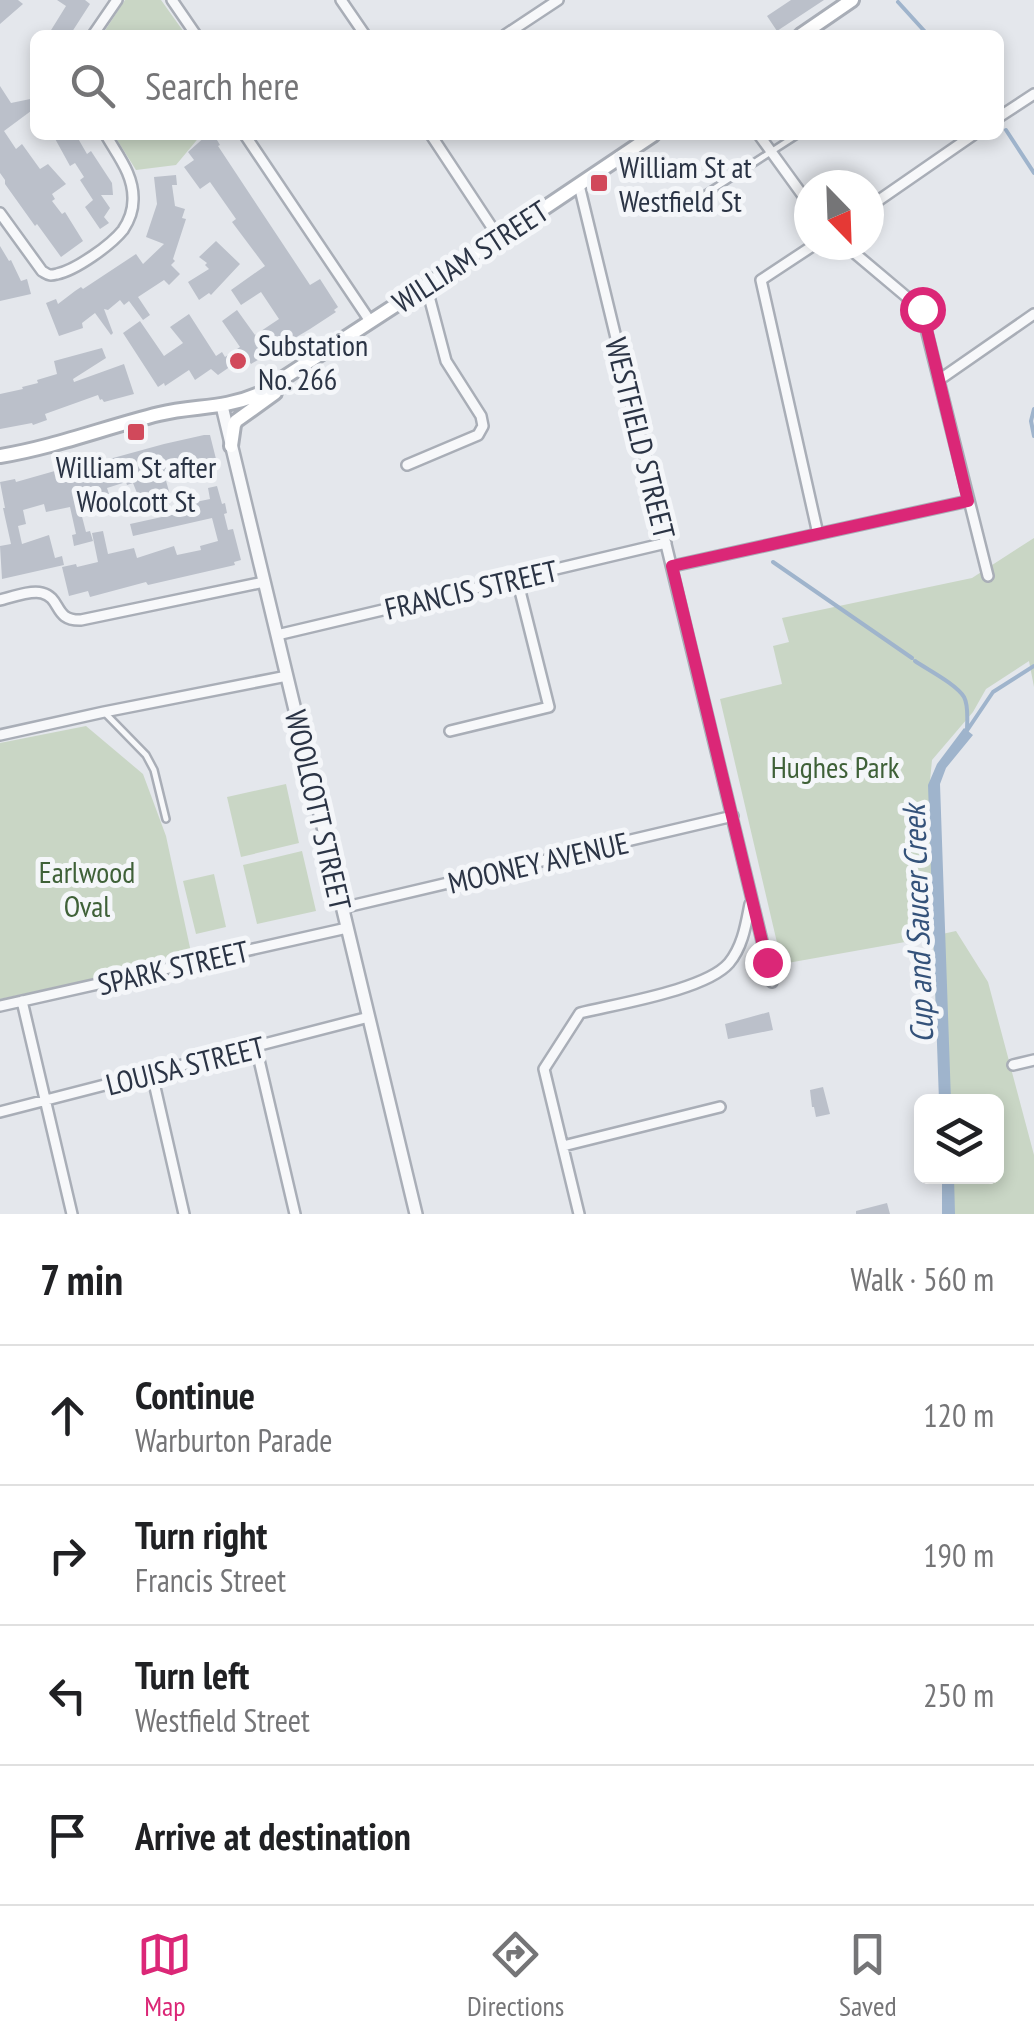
<!DOCTYPE html>
<html lang="en">
<head>
<meta charset="utf-8">
<style>
	:root { --surface:#fff; --page:#f6f6f6; --text:#202124; --muted:#757577; --line:#e0e0e0; --accent:#db2777 }
	body { margin:0; font-family:"PT Sans Narrow",sans-serif; background:var(--page); color:var(--text) }
	.controls { position:absolute; right:30px; bottom:30px; display:grid; overflow:hidden; border-radius:15px; box-shadow:0 5px 15px #0003 }
	.controls button { width:90px; height:90px; display:grid; place-items:center; padding:0; border:0; border-bottom:2px solid var(--line); background:var(--surface); color:var(--text); font:50px sans-serif }
	.compass { position:absolute; left:794px; top:170px; width:90px; height:90px; border-radius:50%; background:var(--surface); box-shadow:0 5px 15px #0003; rotate:157deg }
	.stop { position:absolute; width:30px; height:30px; margin:-22px; border:8px solid #db2777; border-radius:50%; background:#fff }
	.stop.end { background:#db2777; border-color:#fff; box-shadow:0 2px 10px #0008 }
	.list { margin:0; padding:0; list-style:none }
	h2 { display:flex; justify-content:space-between; align-items:center; height:130px; margin:0; padding:0 40px; font-size:42px }
	h2 small { font-size:32px; font-weight:400; color:var(--muted) }
	.list li { display:grid; grid-template-columns:65px 1fr auto; gap:30px; align-items:center; box-sizing:border-box; height:140px; padding:0 40px; border-top:2px solid var(--line) }
	.list b { display:block; font-size:38px; white-space:nowrap }
	.list p { margin:0; font-size:32px; white-space:nowrap; color:var(--muted) }
	.list em { font-size:32px; font-style:normal; color:var(--muted) }
	.icon { flex:none; width:55px; height:55px; fill:none; stroke:currentColor; stroke-width:2; stroke-linecap:round; stroke-linejoin:round }
	.map { position:relative; flex:none; width:1034px; height:1214px; overflow:hidden }
	.search { position:absolute; background:var(--surface); box-shadow:0 5px 15px #0003; left:30px; right:30px; top:30px; height:110px; display:flex; align-items:center; gap:25px; box-sizing:border-box; padding:0 35px; border-radius:15px; color:var(--muted); font-size:38px }
	.sheet { height:690px; background:var(--surface) }
	nav { display:flex; justify-content:space-around; align-items:center; box-sizing:border-box; height:140px; border-top:2px solid var(--line); background:var(--surface); font-size:28px; color:var(--muted) }
	nav a { display:grid; justify-items:center; gap:5px }
	nav .on { color:var(--accent) }
	.map>svg:first-child { display:block }
</style>
</head>
<body>
<div class="map">
<svg width="1034" height="1214" viewBox="0 0 1034 1214">
	<rect width="100%" height="100%" fill="#e4e7ec"/>
	<path fill="#c9d6c5" d="M125 0H161L186 35H102Z
		M114 135H201L176 165 136 170Z
		M1034 538V687L1029 661 986 689 973 712 932 760 930 781 933 936 956 931 988 982 1034 1155V1214H944L943 1177 996 1176V1102L940 1101 933 937 782 964 720 699 782 684 773 646 789 642 782 618 972 578Z
		M86 726 143 774 166 836 192 957 0 999V743Z
		M286 784 299 843 241 857 227 797Z
		M302 851 316 911 257 924 243 865Z
		M214 874 226 927 196 934 183 881Z"/>
	<path fill="#9fb4cc" d="M964 728 973 735 946 768 940 784 951 1101H939L928 785 937 764Z
		M942 1177H954L955 1214H942Z"/>
	<g fill="none" stroke-linecap="round" stroke-linejoin="round">
		<path stroke="#9fb4cc" stroke-width="4" d="M898 2 928 35
			M1006 130 1034 173
			M1034 409 1031 421 1034 436
			M773 562 912 658
			M915 661C928 670 956 684 964 697 969 706 967 721 967 731
			M964 735 993 692 1034 666"/>
	</g>
	<path fill="#bbc0ca" d="M0 0H18L23 4 0 24Z
		M57 0H85L90 4 70 35H48L66 6Z
		M791 0H824L777 31 767 16Z
		M0 86 11 103 35 98V108L4 131 16 149 22 144 40 169 48 164 66 184 52 194 55 199 52 201 62 214 65 212 83 241 61 257 37 224 35 226 5 184V180L0 173Z
		M53 135H76L87 154 91 151 112 183 113 195H101L110 208 104 217 109 223 100 229 85 207 93 200 80 180 84 177 75 163 70 166Z
		M207 135H214L220 145 218 146 310 285 320 279 338 307 334 310 336 312 310 329 251 364 249 361 237 370 234 364 218 375 211 369 195 380 189 370 165 386 164 383 158 387 123 333 140 321 164 356 183 343 170 327 189 314 216 356 222 352 225 357 240 347 222 321 237 310 255 335 279 319 261 292 241 305 231 290 265 266 232 222 236 219 210 182 200 189 184 167 194 160 188 152Z
		M176 175 177 185H172L175 206 185 209 182 218 186 219 173 259 175 261 171 265 180 274 169 285 164 280 138 297 150 315 143 320 129 301 124 305 120 300 108 310 104 309 113 333 111 335 95 313 82 323 83 328 59 336 46 303 56 299 58 304 75 291 81 287 83 289 136 254 143 264 164 244 146 237 157 204 154 177Z
		M216 241 240 264 211 295 209 293 199 300 188 282 209 269 205 265 207 263 199 257Z
		M0 246 9 261 11 260 21 281 27 279 31 294 0 301Z
		M102 348 106 358 73 379 74 382 124 364 134 394 104 402 102 399 100 400 98 395 45 414 47 420 33 425 32 423 0 429V394L23 389 22 387 38 383 37 380 57 374 54 361Z
		M204 435H210L217 463 165 477 170 495 141 503 133 483 127 485 126 482 107 488 110 497 79 505 86 532 90 531 93 541 74 546 72 535 76 534 70 507 46 512 44 504 23 510 26 524 18 526 22 544 49 535 55 558 62 556 64 565 2 579 0 546 11 544 3 508H5L0 482 15 479 16 482 83 463 84 466 164 444Z
		M217 486 222 504 225 503 227 513 224 514 228 530 233 529 241 560 234 562 235 565 148 585 146 582 90 597 88 591 69 596 62 567 76 564 77 567 98 562 92 533 103 531 108 554 134 548 137 558 174 546 177 555 201 550 200 546 218 541 212 518 133 536 130 524 180 513 177 502 190 499 191 503 210 499 208 488Z
		M769 1012 773 1030 728 1039 725 1024Z
		M823 1087 830 1114 816 1117 814 1107H812L810 1090Z
		M887 1203 890 1214H856V1211Z"/>
	<g fill="none" stroke-linecap="round" stroke-linejoin="round">
		<g stroke="#a9aeb7" stroke-width="10">
			<path id="service" d="M701 197 797 135
				M106 714 146 755 154 770 166 819"/>
		</g>
		<g stroke="#a9aeb7" stroke-width="14">
			<path id="minor" d="M172 0 196 35
				M341 0 365 35
				M93 35 117 0
				M505 35 558 0
				M999 117 1034 94
				M245 135 370 321
				M431 135 499 238
				M759 135 809 204
				M579 185 772 982
				M869 207 973 135
				M0 213 42 271C49 275 49 276 57 274 76 270 111 245 123 230 129 221 133 211 133 200 134 175 118 156 106 135
				M814 245 761 280 818 534
				M845 245 921 309 988 576
				M939 380 1034 314
				M407 465 478 435 483 426 481 416 446 361 426 285
				M673 566 968 501
				M0 600C12 597 31 590 42 593 62 598 53 621 81 620L264 582
				M277 635 666 543
				M450 731 549 707 517 579
				M0 735 104 712 287 676
				M342 908 733 816
				M22 1001 72 1214
				M0 1006 347 928
				M256 1047 295 1214
				M1013 1065 1034 1060
				M152 1074 184 1214
				M0 1112 369 1017
				M563 1146 720 1107
				M579 1214 544 1069 580 1013C616 1004 706 990 729 963 743 946 746 924 750 904"/>
		</g>
		<g stroke="#a9aeb7" stroke-width="16">
			<path id="tertiary" d="M222 406 416 1214"/>
		</g>
		<g stroke="#a9aeb7" stroke-width="18">
			<path id="secondary" d="M801 35 852 0
				M231 446 234 425 236 421 275 393
				M0 456C55 447 106 427 159 414 195 405 222 410 259 394L522 223 653 135"/>
		</g>
		<use href="#service" stroke="#f7f8fa" stroke-width="5"/>
		<use href="#minor" stroke="#f7f8fa" stroke-width="9"/>
		<use href="#tertiary" stroke="#f7f8fa" stroke-width="11"/>
		<use href="#secondary" stroke="#fff" stroke-width="12"/>
	</g>
	<g fill="none" stroke-linecap="round" stroke-linejoin="round">
		<path stroke="#db2777" stroke-width="12" d="M767 962 672 566 968 501 922 309"/>
	</g>
	<g fill="#d1495b" stroke="#f4f6f9" stroke-width="4">
		<rect x="589" y="173" width="20" height="20" rx="5"/>
		<circle cx="238" cy="361" r="10"/>
		<rect x="126" y="422" width="20" height="20" rx="5"/>
	</g>
	<g text-anchor="middle" dominant-baseline="central" stroke-width="10" stroke-linejoin="round" paint-order="stroke">
		<g font-size="30" fill="#2b3445" stroke="#f4f6f9" text-anchor="start">
			<text x="619" y="166">William St at<tspan x="619" dy="34">Westfield St</tspan></text>
			<text x="258" y="344">Substation<tspan x="258" dy="34">No. 266</tspan></text>
			<text x="136" y="466" text-anchor="middle">William St after<tspan x="136" dy="34">Woolcott St</tspan></text>
		</g>
		<g font-size="30" fill="#2b3445" stroke="#f4f6f9">
			<text transform="translate(470 256) rotate(-33)">WILLIAM STREET</text>
			<text transform="translate(641 438) rotate(76)">WESTFIELD STREET</text>
			<text transform="translate(471 589) rotate(-13)">FRANCIS STREET</text>
			<text transform="translate(319 810) rotate(77)">WOOLCOTT STREET</text>
			<text transform="translate(538 862) rotate(-13)">MOONEY AVENUE</text>
			<text transform="translate(173 967) rotate(-13)">SPARK STREET</text>
			<text transform="translate(185 1065) rotate(-14)">LOUISA STREET</text>
		</g>
		<g font-size="30" fill="#3f6138" stroke="#f4f6f9">
			<text x="835" y="766">Hughes Park</text>
			<text x="87" y="871">Earlwood<tspan x="87" dy="34">Oval</tspan></text>
		</g>
		<g font-size="32" font-style="italic" fill="#34527a" stroke="#f4f6f9">
			<text transform="translate(917 924) rotate(-92)">Cup and Saucer Creek</text>
		</g>
	</g>
</svg>
<div class="controls">
<button><svg class="icon" aria-label="layers" viewBox="0 0 24 24"><path d="M12 4l9 5-9 5-9-5zM3 14l9 5 9-5"/></svg></button>
</div>
<svg class="compass" viewBox="-18 -18 36 36"><path d="M0-13l5 13h-10z" fill="#e53935"/><path d="M0 13l5-13h-10z" fill="#757577"/></svg>
<div class="stop" style="left:922px;top:309px"></div>
<div class="stop end" style="left:767px;top:962px"></div>
<div class="search"><svg class="icon" aria-label="search" viewBox="0 0 24 24"><circle cx="10" cy="10" r="6"/><path d="M15 15l6 6"/></svg>Search here</div>
</div>
<section class="sheet">
<h2>7 min<small>Walk · 560 m</small></h2>
<ul class="list">
<li><svg class="icon" aria-label="ahead" viewBox="0 0 24 24"><path d="M12 20V5M6 11l6-6 6 6"/></svg><div><b>Continue</b><p>Warburton Parade</p></div><em>120 m</em></li>
<li><svg class="icon" aria-label="right" viewBox="0 0 24 24"><path d="M7 20v-9h11M14 6l5 5-5 5"/></svg><div><b>Turn right</b><p>Francis Street</p></div><em>190 m</em></li>
<li><svg class="icon" aria-label="left" viewBox="0 0 24 24"><path d="M17 20v-9H6M10 6l-5 5 5 5"/></svg><div><b>Turn left</b><p>Westfield Street</p></div><em>250 m</em></li>
<li><svg class="icon" aria-label="arrive" viewBox="0 0 24 24"><path d="M6 21V4h12l-3 4 3 4H6"/></svg><div><b>Arrive at destination</b></div></li>
</ul>
</section>
<nav>
<a class="on"><svg class="icon" aria-label="map" viewBox="0 0 24 24"><path d="M3 6l6-2 6 2 6-2v14l-6 2-6-2-6 2zM9 4v14M15 6v14"/></svg>Map</a>
<a><svg class="icon" aria-label="directions" viewBox="0 0 24 24"><path d="M12 3l9 9-9 9-9-9zM9 14v-3h6M13 9l2 2-2 2"/></svg>Directions</a>
<a><svg class="icon" aria-label="saved" viewBox="0 0 24 24"><path d="M7 4h10v16l-5-4-5 4z"/></svg>Saved</a>
</nav>
</body>
</html>
